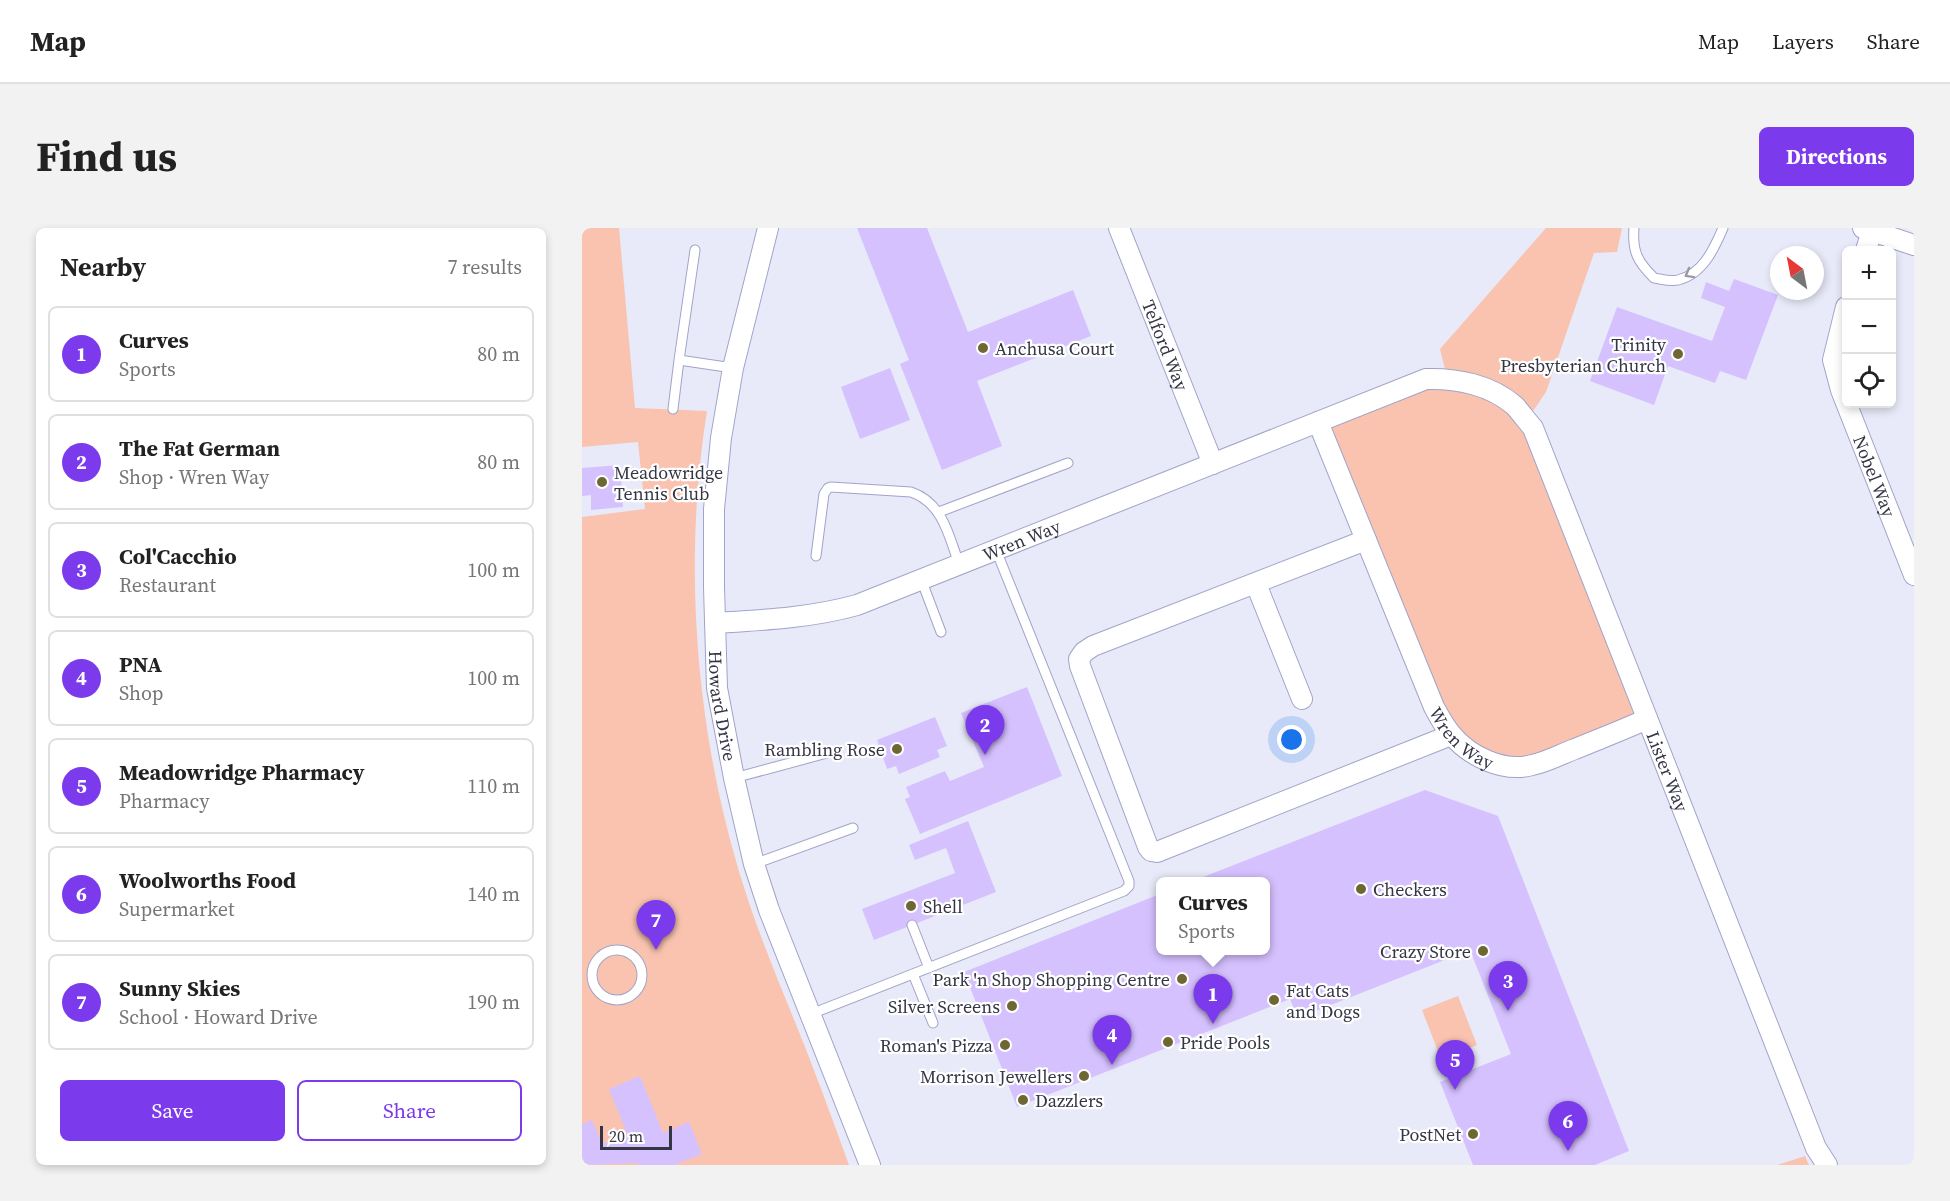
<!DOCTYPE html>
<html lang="en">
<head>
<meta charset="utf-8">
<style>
	:root { --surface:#fff; --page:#f2f2f2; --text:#222; --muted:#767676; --line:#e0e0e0; --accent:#7c3aed }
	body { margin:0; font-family:"Source Serif 4",serif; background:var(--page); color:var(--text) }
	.controls { position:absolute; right:18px; top:18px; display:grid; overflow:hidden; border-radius:9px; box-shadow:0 3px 9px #0003 }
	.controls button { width:54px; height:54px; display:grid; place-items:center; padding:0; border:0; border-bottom:2px solid var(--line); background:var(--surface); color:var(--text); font:30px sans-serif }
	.compass { position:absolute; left:1188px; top:18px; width:54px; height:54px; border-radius:50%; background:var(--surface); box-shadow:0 3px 9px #0003; rotate:328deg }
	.scale { position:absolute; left:18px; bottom:15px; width:72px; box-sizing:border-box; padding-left:6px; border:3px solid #353645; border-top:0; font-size:16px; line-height:21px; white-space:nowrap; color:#353645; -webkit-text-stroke:4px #fff; paint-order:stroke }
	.you { position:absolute; left:710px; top:512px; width:21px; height:21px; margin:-15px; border:4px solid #fff; border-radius:50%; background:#1a73e8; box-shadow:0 0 0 9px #1a73e833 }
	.badge { display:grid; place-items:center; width:39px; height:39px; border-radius:50%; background:var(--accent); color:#fff; font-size:20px; font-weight:700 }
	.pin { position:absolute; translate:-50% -50px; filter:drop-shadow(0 2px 3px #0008) }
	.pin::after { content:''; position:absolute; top:32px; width:21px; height:18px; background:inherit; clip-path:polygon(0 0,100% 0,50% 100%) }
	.popup { position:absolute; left:574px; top:649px; width:114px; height:78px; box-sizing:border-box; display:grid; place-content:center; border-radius:9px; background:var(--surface); filter:drop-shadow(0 2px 4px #0005); font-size:20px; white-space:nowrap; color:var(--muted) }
	.popup b { font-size:22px; color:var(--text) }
	.popup::after { content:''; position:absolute; left:50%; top:100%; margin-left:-12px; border:12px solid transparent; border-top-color:var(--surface) }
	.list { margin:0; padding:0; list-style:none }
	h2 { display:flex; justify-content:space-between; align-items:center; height:78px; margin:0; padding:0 24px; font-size:26px }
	h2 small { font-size:20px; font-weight:400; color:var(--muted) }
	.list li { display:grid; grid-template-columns:39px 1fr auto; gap:18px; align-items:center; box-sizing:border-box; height:96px; margin:0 12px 12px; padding:0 12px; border:2px solid var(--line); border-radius:9px }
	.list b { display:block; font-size:22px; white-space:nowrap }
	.list p { margin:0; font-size:20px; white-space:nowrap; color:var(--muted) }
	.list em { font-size:20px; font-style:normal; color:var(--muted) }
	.actions { display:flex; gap:12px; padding:18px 24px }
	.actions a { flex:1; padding:14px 0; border:2px solid var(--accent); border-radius:9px; text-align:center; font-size:21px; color:var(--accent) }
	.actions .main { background:var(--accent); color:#fff }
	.icon { flex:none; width:33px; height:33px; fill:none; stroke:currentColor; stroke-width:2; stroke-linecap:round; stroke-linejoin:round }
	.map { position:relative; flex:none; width:1332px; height:937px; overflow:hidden; border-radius:9px }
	header { display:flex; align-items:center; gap:36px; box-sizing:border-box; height:84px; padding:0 30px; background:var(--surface); border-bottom:2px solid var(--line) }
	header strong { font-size:28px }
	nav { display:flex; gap:33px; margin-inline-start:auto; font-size:21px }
	.intro { display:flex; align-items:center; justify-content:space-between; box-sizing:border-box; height:144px; padding:0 36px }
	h1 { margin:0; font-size:42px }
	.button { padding:15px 27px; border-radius:9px; background:var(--accent); color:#fff; font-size:21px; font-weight:700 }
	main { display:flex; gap:36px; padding:0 36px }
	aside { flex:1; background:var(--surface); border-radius:9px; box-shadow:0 3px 9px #0003 }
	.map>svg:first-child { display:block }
</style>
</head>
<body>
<header>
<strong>Map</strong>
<nav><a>Map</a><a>Layers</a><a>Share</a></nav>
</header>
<div class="intro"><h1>Find us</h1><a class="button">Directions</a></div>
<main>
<aside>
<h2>Nearby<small>7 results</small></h2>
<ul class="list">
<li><span class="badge">1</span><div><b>Curves</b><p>Sports</p></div><em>80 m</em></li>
<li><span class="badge">2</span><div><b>The Fat German</b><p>Shop · Wren Way</p></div><em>80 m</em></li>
<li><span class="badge">3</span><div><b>Col'Cacchio</b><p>Restaurant</p></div><em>100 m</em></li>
<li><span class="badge">4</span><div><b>PNA</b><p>Shop</p></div><em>100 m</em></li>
<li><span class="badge">5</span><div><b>Meadowridge Pharmacy</b><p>Pharmacy</p></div><em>110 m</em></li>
<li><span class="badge">6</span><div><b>Woolworths Food</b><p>Supermarket</p></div><em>140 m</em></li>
<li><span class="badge">7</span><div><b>Sunny Skies</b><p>School · Howard Drive</p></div><em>190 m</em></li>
</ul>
<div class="actions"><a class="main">Save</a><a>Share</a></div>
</aside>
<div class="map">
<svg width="1332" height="937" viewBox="0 0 1332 937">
	<rect width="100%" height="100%" fill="#e8eaf9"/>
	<path fill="#f9c3af" d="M0 0H37L53 180 125 183C101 332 113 495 156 640 171 691 191 740 211 789 231 838 249 887 267 937H0V289L63 281 56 214 0 219Z
		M964 0H1040L1035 24 1012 25 964 164 951 183C926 161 894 147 863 141L858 121Z
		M844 151 932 178 1065 491 932 539 869 507 736 194Z
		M876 768 895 817 859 831 840 782Z
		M1223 928 1227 937H1195Z"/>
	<path fill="#d6c1ff" d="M275 0H345L386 104 491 62 509 108 395 153 420 218 360 242 318 136 327 132Z
		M1152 51 1196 67 1164 152 1138 143 1133 155 1086 138 1072 177 1008 153 1035 79 1130 113 1143 79 1119 70 1124 54 1147 63Z
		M308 140 328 192 278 211 259 159Z
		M38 237 41 279 9 282V267L0 268V240Z
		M445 459 480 548 338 606 323 571 328 569 324 559 363 543 368 553 402 539 379 485Z
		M353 489 365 518 355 522 358 529 317 546 314 538 305 541 295 512Z
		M843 562 916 588 1047 923 1013 937H891L858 854 929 826 888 722 716 790 708 771 435 879 382 744 578 666V722H684V654L611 653Z
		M386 593 414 664 292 712 280 681 373 645 364 620 333 632 327 617Z
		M58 848 81 905 107 894 120 926 92 937H56V935L0 937V896L10 892 20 916 45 906 27 861Z"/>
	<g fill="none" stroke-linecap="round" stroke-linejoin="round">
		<g stroke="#a0a4c8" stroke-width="11">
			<path id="service" d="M1052 0C1050 24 1056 34 1072 50 1079 51 1089 54 1096 52 1121 46 1132 21 1141 0
				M113 22 97 132 151 140
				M91 181 97 132
				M357 284 486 235
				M234 328 242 266 246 260 249 259 329 264C361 275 367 308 377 336
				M339 351 359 404
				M152 550 245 525
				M172 636 271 600
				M330 697 347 740
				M10 747a25 25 0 1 1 50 0a25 25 0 1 1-50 0Z
				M331 746 351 795
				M229 786 542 663 547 658V653L414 322"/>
		</g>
		<g stroke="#a0a4c8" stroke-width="22">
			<g id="minor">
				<path id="s1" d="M186 0 151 140 139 210 132 281V359L135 460 152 550 172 636 187 682 288 937"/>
				<path id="s2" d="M537 0 631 236"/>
				<path d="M1281 0 1332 17"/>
				<path d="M1284 22 1290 3"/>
				<path id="s3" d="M1264 79 1251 132 1259 162 1332 347"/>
				<path id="s4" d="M736 194 852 479C857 488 862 498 869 506 887 528 921 545 950 537 965 534 979 526 993 521 1017 511 1041 502 1065 491"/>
				<path d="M784 312 511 418 502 424 497 431 498 438 566 619 569 623 575 624 869 507"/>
				<path d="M674 356 720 471"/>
				<path id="s5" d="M133 395C181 392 228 390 275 377L844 151C875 150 909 157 933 178 939 185 945 193 951 200L1234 920 1245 937"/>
			</g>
		</g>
		<use href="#service" stroke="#fff" stroke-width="9"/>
		<use href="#minor" stroke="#fff" stroke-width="20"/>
	</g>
	<defs><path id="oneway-chevron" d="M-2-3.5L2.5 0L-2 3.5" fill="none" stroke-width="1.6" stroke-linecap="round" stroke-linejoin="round" transform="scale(1.5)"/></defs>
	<use stroke="#9a9aa2" href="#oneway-chevron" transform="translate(1107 46) rotate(151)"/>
	<g fill="#6e6633" stroke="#fff" stroke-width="2">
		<circle cx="401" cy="120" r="6"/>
		<circle cx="1096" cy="126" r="6"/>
		<circle cx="20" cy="254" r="6"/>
		<circle cx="315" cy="521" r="6"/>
		<circle cx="779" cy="661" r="6"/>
		<circle cx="329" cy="678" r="6"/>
		<circle cx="901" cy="723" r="6"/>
		<circle cx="600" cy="751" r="6"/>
		<circle cx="692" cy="772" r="6"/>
		<circle cx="430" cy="778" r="6"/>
		<circle cx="586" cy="814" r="6"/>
		<circle cx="423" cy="817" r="6"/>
		<circle cx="502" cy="848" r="6"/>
		<circle cx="441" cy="872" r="6"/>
		<circle cx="891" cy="906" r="6"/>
	</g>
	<g text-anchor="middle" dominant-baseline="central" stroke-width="4.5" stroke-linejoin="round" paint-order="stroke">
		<g font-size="18" fill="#353645" stroke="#fff" text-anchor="end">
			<text x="1084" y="116">Trinity<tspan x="1084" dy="21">Presbyterian Church</tspan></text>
			<text x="413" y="120" text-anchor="start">Anchusa Court</text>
			<text x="32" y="244" text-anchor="start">Meadowridge<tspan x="32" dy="21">Tennis Club</tspan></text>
			<text x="303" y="521">Rambling Rose</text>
			<text x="791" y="661" text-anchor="start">Checkers</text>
			<text x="341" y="678" text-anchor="start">Shell</text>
			<text x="889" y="723">Crazy Store</text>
			<text x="588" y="751">Park 'n Shop Shopping Centre</text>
			<text x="704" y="762" text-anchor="start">Fat Cats<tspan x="704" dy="21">and Dogs</tspan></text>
			<text x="418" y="778">Silver Screens</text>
			<text x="598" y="814" text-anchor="start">Pride Pools</text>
			<text x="411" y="817">Roman's Pizza</text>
			<text x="490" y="848">Morrison Jewellers</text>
			<text x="453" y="872" text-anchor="start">Dazzlers</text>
			<text x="879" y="906">PostNet</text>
		</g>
		<g font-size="18" fill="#353645" stroke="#fff">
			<text stroke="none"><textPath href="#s2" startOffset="126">Telford Way</textPath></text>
			<text stroke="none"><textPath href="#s3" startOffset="178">Nobel Way</textPath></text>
			<text stroke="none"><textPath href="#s5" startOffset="320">Wren Way</textPath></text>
			<text stroke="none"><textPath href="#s1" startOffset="484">Howard Drive</textPath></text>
			<text stroke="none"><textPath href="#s4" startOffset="350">Wren Way</textPath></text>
			<text stroke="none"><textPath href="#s5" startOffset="1248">Lister Way</textPath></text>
		</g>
	</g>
</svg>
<div class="controls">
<button>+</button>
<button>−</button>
<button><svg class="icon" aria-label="locate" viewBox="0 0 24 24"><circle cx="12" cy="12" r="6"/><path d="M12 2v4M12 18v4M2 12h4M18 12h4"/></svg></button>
</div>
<svg class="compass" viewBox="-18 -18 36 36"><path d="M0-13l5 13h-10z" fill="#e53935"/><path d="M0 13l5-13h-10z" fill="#767676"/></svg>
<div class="scale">20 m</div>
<div class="you"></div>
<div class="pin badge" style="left:631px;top:796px">1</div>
<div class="popup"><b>Curves</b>Sports</div>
<div class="pin badge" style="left:403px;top:527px">2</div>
<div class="pin badge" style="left:926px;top:783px">3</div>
<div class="pin badge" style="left:530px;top:837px">4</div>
<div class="pin badge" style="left:873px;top:862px">5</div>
<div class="pin badge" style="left:986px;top:923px">6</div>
<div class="pin badge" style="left:74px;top:722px">7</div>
</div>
</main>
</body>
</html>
